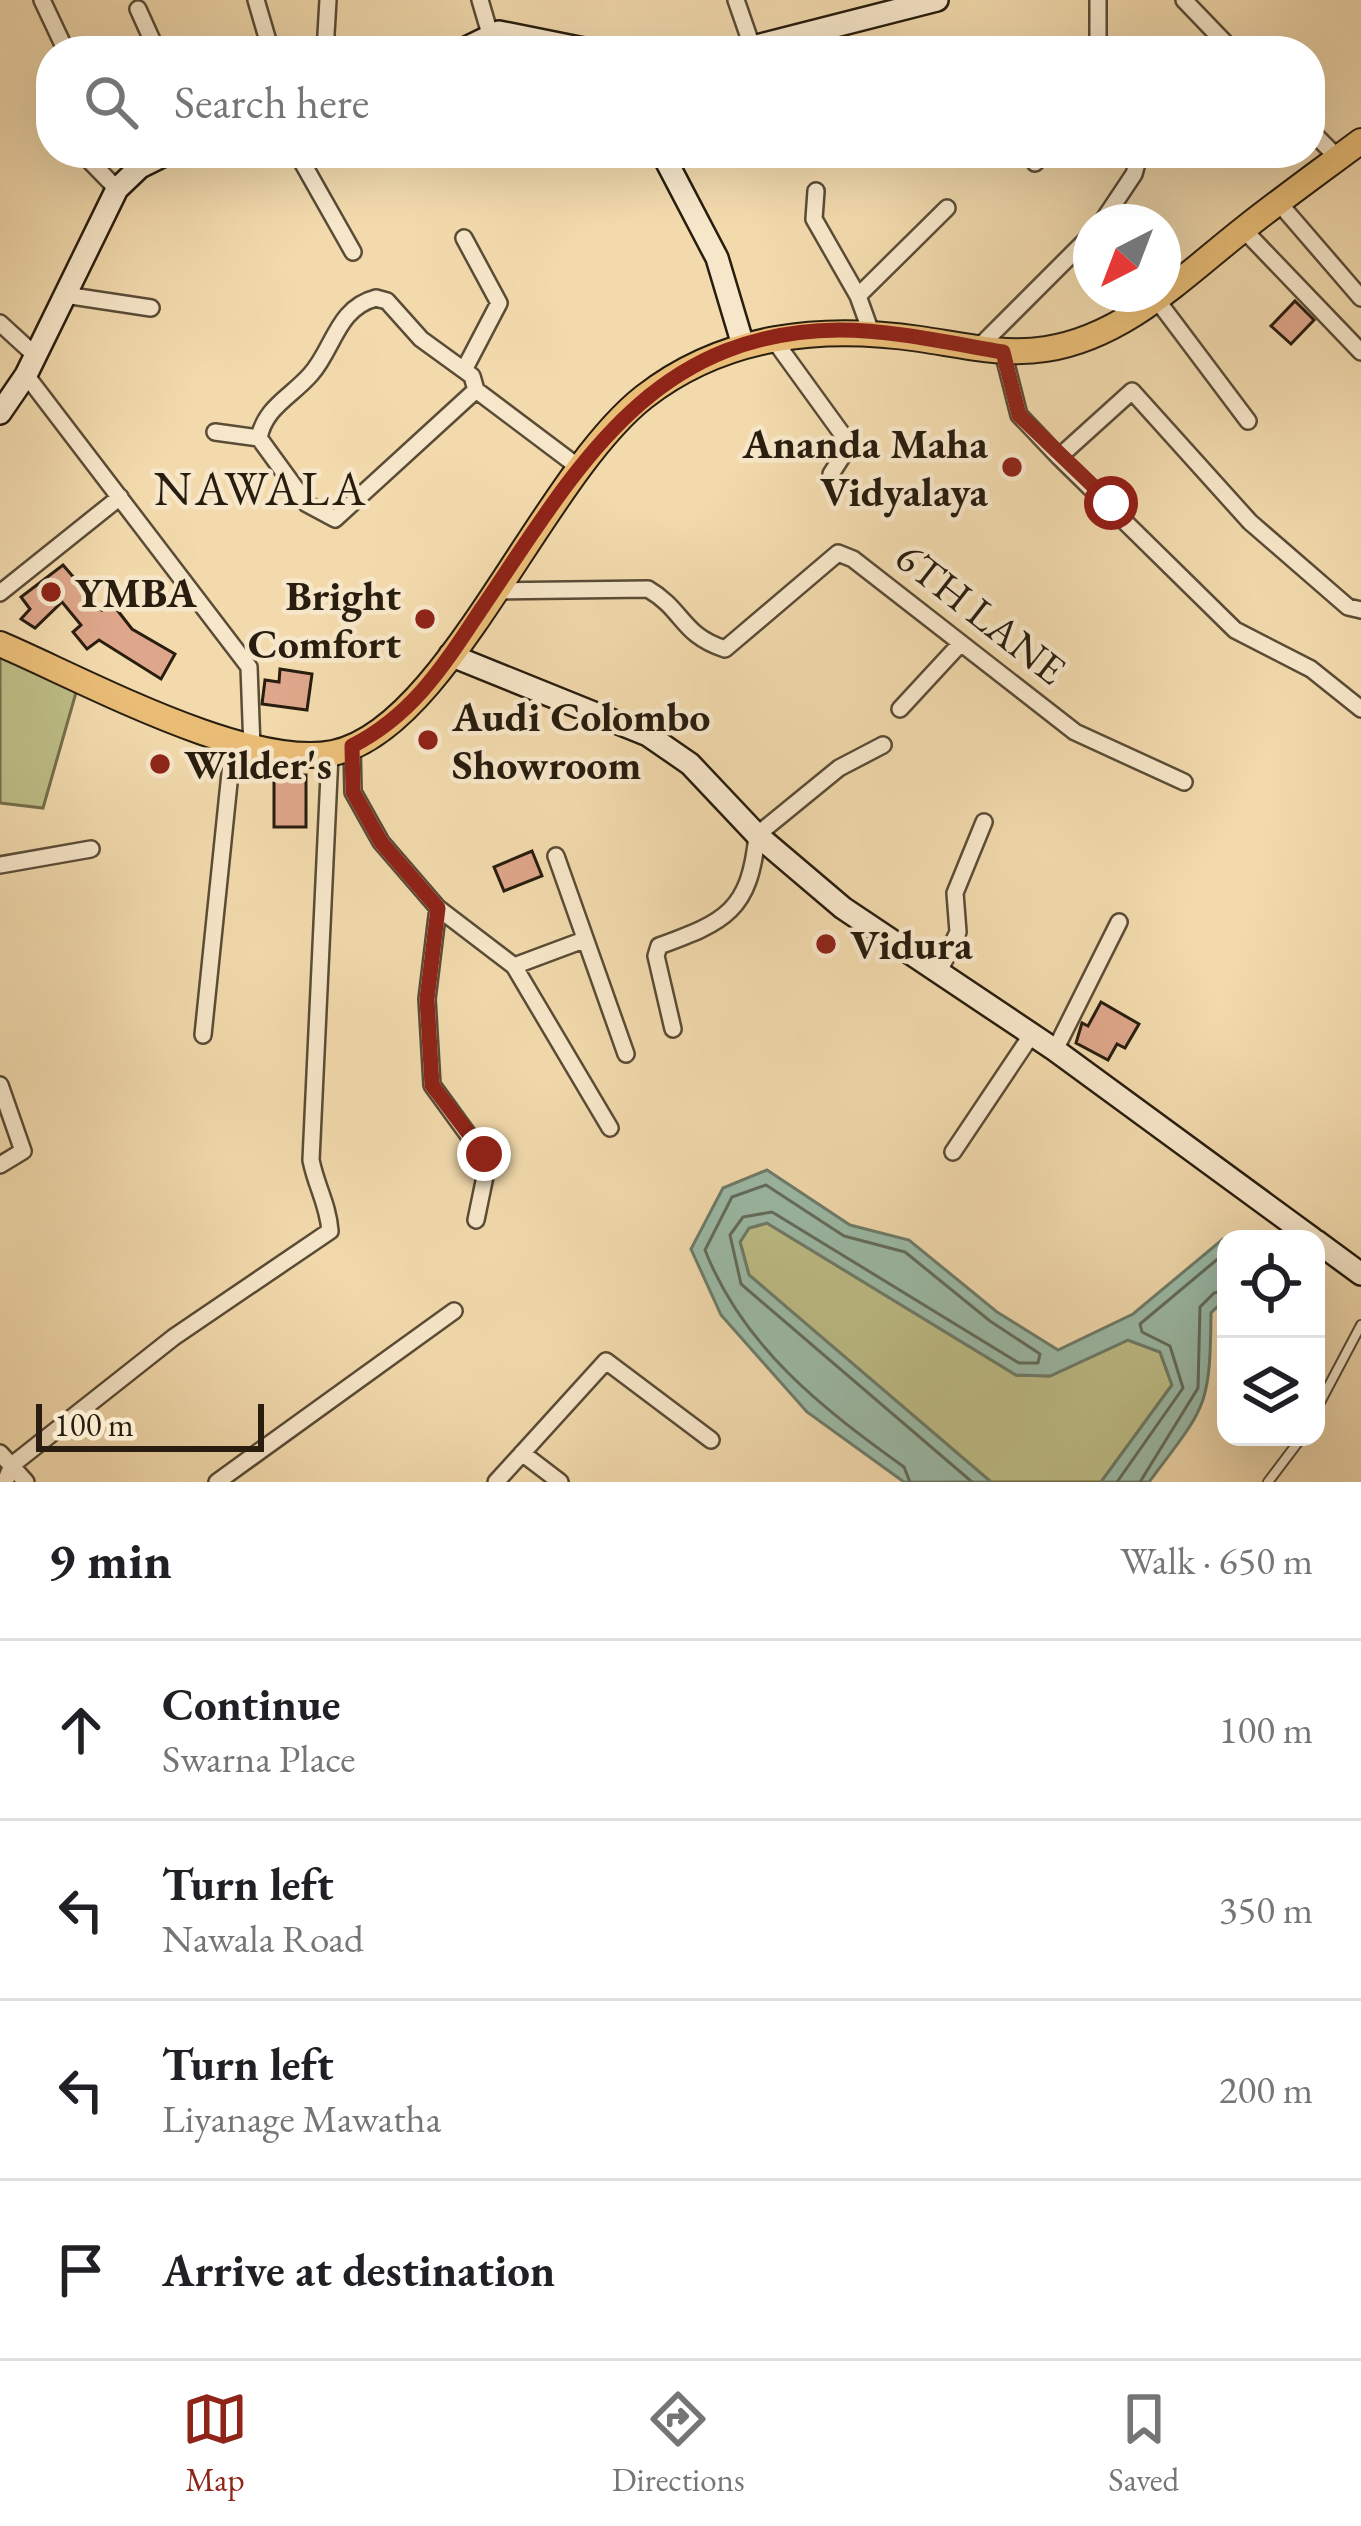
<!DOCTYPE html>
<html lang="en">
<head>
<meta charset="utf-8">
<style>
	:root { --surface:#fff; --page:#f2f2f2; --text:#202124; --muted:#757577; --line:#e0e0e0; --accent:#8f2418 }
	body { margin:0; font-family:"EB Garamond",serif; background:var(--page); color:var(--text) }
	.controls { position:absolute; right:36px; bottom:36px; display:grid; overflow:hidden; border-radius:24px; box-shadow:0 12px 48px #0002 }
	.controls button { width:108px; height:108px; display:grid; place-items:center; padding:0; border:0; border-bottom:3px solid var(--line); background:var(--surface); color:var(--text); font:60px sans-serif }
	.compass { position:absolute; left:1073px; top:204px; width:108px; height:108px; border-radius:50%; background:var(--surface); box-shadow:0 12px 48px #0002; rotate:222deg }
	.scale { position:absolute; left:36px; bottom:30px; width:228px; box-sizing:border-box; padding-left:12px; border:6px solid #281d0e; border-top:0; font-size:33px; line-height:42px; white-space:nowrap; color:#281d0e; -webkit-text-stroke:9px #f7e7ca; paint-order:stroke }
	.stop { position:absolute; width:36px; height:36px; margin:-27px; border:9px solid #8f2418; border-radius:50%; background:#fff }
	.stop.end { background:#8f2418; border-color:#fff; box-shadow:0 3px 12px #0008 }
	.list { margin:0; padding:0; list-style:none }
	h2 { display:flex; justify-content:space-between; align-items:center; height:156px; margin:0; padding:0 48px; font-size:51px }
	h2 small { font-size:39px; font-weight:400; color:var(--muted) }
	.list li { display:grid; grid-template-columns:78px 1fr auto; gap:36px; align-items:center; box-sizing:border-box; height:180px; padding:0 48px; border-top:3px solid var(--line) }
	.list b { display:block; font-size:45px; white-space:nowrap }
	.list p { margin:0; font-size:39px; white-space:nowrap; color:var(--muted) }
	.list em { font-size:39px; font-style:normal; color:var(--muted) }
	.icon { flex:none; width:66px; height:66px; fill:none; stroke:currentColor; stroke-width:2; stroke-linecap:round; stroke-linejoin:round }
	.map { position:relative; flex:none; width:1361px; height:1482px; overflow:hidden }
	.search { position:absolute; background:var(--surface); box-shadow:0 12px 48px #0002; left:36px; right:36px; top:36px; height:132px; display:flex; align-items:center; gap:30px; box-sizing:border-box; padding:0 42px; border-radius:48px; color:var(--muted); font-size:45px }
	.sheet { height:876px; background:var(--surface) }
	nav { display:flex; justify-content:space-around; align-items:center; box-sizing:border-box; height:168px; border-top:3px solid var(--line); background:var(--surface); font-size:33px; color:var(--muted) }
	nav a { display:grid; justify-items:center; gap:6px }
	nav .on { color:var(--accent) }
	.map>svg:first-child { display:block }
</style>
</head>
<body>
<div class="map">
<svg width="1361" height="1482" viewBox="0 0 1361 1482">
	<rect width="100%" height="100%" fill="#f2daad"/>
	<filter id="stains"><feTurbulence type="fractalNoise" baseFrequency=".00167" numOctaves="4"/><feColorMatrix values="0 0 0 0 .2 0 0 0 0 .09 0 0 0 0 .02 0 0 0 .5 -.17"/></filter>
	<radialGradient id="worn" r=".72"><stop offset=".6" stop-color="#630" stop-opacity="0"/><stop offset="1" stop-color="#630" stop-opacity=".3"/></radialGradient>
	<path fill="#bebe87" stroke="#736e4a" stroke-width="3" d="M0 657 77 689 43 808 0 803Z
		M767 1223 1016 1375 1050 1376 1128 1340 1160 1352 1172 1385 1101 1482H991L749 1275 740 1242 749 1228Z"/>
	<path fill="#9bbba8" stroke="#6d7c6a" stroke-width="3" d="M767 1170 850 1225 909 1240 997 1312 1058 1350 1133 1314 1223 1239H1282H1226V1298L1211 1313C1210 1409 1206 1406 1149 1482H1101L1172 1385 1160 1352 1128 1340 1050 1376 1016 1375 767 1223 749 1228 740 1242 749 1275 991 1482H904L807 1412 721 1315 691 1249 723 1188Z"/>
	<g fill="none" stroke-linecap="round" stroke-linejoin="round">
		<path stroke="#626c5b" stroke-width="3" d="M910 1482 904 1467C822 1408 743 1347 705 1250L732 1197 766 1185 844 1236 905 1252 990 1321 1040 1354 1038 1363H1019L772 1212 743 1217 730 1235 741 1284 972 1482
			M1117 1482 1183 1388 1170 1346 1142 1332 1140 1324 1226 1252
			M1140 1482 1198 1388 1200 1307 1214 1293 1226 1290"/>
	</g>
	<path fill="#dea68a" stroke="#281d0e" stroke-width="3" d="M1295 301 1314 320 1291 344 1271 326Z
		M63 565 102 610 111 602 132 629 175 654 161 679 99 640 87 649 73 632 81 625 62 602 35 628 21 619 30 609 21 597Z
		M280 669 312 674 307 710 262 704 265 680 279 682Z
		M274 775H306V827H274Z
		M532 851 542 876 504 891 494 867Z
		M1101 1002 1139 1024 1125 1048 1117 1044 1108 1060 1076 1043 1082 1023 1088 1026Z"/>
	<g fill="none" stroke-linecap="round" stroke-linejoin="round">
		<g stroke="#5a4c36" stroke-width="12">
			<path id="lane" d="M1316 1410 1361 1325
				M1268 1482 1302 1437"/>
		</g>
		<g stroke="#5a4c36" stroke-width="20">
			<path id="street" d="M42 0 66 51
				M256 0 271 51
				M480 0 490 34
				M736 0 753 49
				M1098 0V51
				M1184 0 1233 51
				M138 9 157 51
				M325 51 328 0
				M47 110 51 115
				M1310 130 1338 158
				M82 153 117 189
				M297 153 353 252
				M1035 163 1044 153
				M816 191 814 219 858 296
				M1279 203 1361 298
				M1102 222 1134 174 1140 153
				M1243 229 1361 352
				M464 238 499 303 464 370
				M65 295 151 308
				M1157 300 1248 421
				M0 323 36 356
				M871 332 858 296 947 208
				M774 340 845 438 847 449 831 474
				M978 348 1091 235
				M1003 352 1019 415 1059 457 1235 630 1311 669 1361 709
				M26 375 249 667 252 748
				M476 390 335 519 307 504 259 438C265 407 291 397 311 374 334 348 337 308 376 298L387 301 421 339 472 376 476 390 577 466
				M215 432 259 438
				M1059 457 1132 391 1250 522 1348 607 1361 610
				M493 591 648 589C684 610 681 635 725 649L838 553 853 559 1075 732 1184 782
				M0 593 120 497
				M900 709 961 643
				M352 746 353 792 381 842 438 908 427 999 432 1085 488 1162 476 1220
				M556 856 626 1054
				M0 865 91 849
				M438 908 514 966 610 1128
				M514 966 581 941
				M939 972 958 932 955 893 984 822
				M673 1029 656 956 659 946C725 922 750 911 757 835L839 768 883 745
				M203 1035 233 744
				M1055 1050 1119 922
				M0 1085 23 1151 0 1165
				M953 1152 1032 1034
				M0 1453 26 1482
				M522 1453 560 1482
				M5 1482 12 1465 174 1337 330 1231C328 1204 316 1186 311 1160L330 754
				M217 1482 454 1311
				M496 1482 606 1361 711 1440"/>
		</g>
		<g stroke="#281d0e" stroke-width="26">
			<path id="secondary" d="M460 51 499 32 594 51
				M737 51 937 0
				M662 153 717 258 743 345
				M0 413 26 375 117 189 140 167 168 153
				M450 655 648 735 690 764 757 835 843 908 1055 1050 1313 1239
				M1316 1241 1361 1274"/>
		</g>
		<g stroke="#281d0e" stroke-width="28">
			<path id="primary" d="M0 644C82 679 247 770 333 753 447 730 541 478 644 397 725 334 822 325 920 339 961 345 1004 356 1046 349 1125 337 1185 275 1245 228 1283 198 1322 170 1361 141"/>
		</g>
		<use href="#lane" stroke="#f7e7ca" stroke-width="8"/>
		<use href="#street" stroke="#f7e7ca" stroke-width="15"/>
		<use href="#secondary" stroke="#f7e7ca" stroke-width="21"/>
		<use href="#primary" stroke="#e9bd76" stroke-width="24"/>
	</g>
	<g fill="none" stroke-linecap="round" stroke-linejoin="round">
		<path stroke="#8f2418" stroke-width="15" d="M484 1154 432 1085 427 999 438 908 381 842 353 792 352 746C414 714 444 665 482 608 576 470 649 332 839 330 893 330 950 343 1003 352L1019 415 1111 503"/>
	</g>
	<g fill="#8f2418" stroke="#f7e7ca" stroke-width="4.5">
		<circle cx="1012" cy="467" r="12"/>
		<circle cx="51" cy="592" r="12"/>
		<circle cx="425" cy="619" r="12"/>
		<circle cx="428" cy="740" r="12"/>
		<circle cx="160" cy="764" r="12"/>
		<circle cx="826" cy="944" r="12"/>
	</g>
	<g text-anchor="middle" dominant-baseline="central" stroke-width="9" stroke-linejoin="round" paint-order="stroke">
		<g font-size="42" font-weight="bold" fill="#281d0e" stroke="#f7e7ca" text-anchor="start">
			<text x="988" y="443" text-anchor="end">Ananda Maha<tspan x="988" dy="48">Vidyalaya</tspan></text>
			<text x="75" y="592">YMBA</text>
			<text x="401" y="595" text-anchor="end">Bright<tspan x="401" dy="48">Comfort</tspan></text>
			<text x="452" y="716">Audi Colombo<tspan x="452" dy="48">Showroom</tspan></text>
			<text x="184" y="764">Wilder's</text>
			<text x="850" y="944">Vidura</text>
		</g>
		<g font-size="42" fill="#281d0e" stroke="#f7e7ca">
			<text transform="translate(981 613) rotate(38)">6TH LANE</text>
		</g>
		<g font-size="48" letter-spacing="3" fill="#281d0e" stroke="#f7e7ca">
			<text x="261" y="488">NAWALA</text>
		</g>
	</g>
	<rect width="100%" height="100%" filter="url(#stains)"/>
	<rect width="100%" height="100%" fill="url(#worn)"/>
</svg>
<div class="controls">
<button><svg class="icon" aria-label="locate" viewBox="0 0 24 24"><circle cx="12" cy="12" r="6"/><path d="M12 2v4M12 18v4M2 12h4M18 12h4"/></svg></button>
<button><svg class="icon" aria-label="layers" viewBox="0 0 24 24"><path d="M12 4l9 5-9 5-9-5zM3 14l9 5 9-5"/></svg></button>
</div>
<svg class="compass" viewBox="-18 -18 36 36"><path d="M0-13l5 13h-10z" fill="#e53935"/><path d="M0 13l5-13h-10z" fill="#757577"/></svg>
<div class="scale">100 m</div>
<div class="stop" style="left:1111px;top:503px"></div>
<div class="stop end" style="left:484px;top:1154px"></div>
<div class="search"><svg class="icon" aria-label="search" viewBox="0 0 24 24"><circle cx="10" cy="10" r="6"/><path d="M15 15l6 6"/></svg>Search here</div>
</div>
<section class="sheet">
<h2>9 min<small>Walk · 650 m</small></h2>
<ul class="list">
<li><svg class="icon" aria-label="ahead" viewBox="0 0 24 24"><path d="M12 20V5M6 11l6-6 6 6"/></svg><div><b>Continue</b><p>Swarna Place</p></div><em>100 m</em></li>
<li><svg class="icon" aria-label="left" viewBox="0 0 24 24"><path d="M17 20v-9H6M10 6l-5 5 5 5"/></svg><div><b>Turn left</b><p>Nawala Road</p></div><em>350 m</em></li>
<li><svg class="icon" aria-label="left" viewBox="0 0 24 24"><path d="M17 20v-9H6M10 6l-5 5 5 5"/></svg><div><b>Turn left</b><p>Liyanage Mawatha</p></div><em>200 m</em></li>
<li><svg class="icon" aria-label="arrive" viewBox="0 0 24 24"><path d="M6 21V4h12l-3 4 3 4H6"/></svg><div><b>Arrive at destination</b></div></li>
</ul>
</section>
<nav>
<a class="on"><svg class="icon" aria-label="map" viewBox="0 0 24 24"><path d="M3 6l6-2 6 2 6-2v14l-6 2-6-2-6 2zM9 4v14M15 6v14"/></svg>Map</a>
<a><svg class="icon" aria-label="directions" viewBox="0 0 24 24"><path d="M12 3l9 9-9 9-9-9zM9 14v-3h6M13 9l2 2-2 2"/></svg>Directions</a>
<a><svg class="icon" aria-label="saved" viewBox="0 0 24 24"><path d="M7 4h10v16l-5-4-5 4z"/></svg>Saved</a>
</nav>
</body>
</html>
